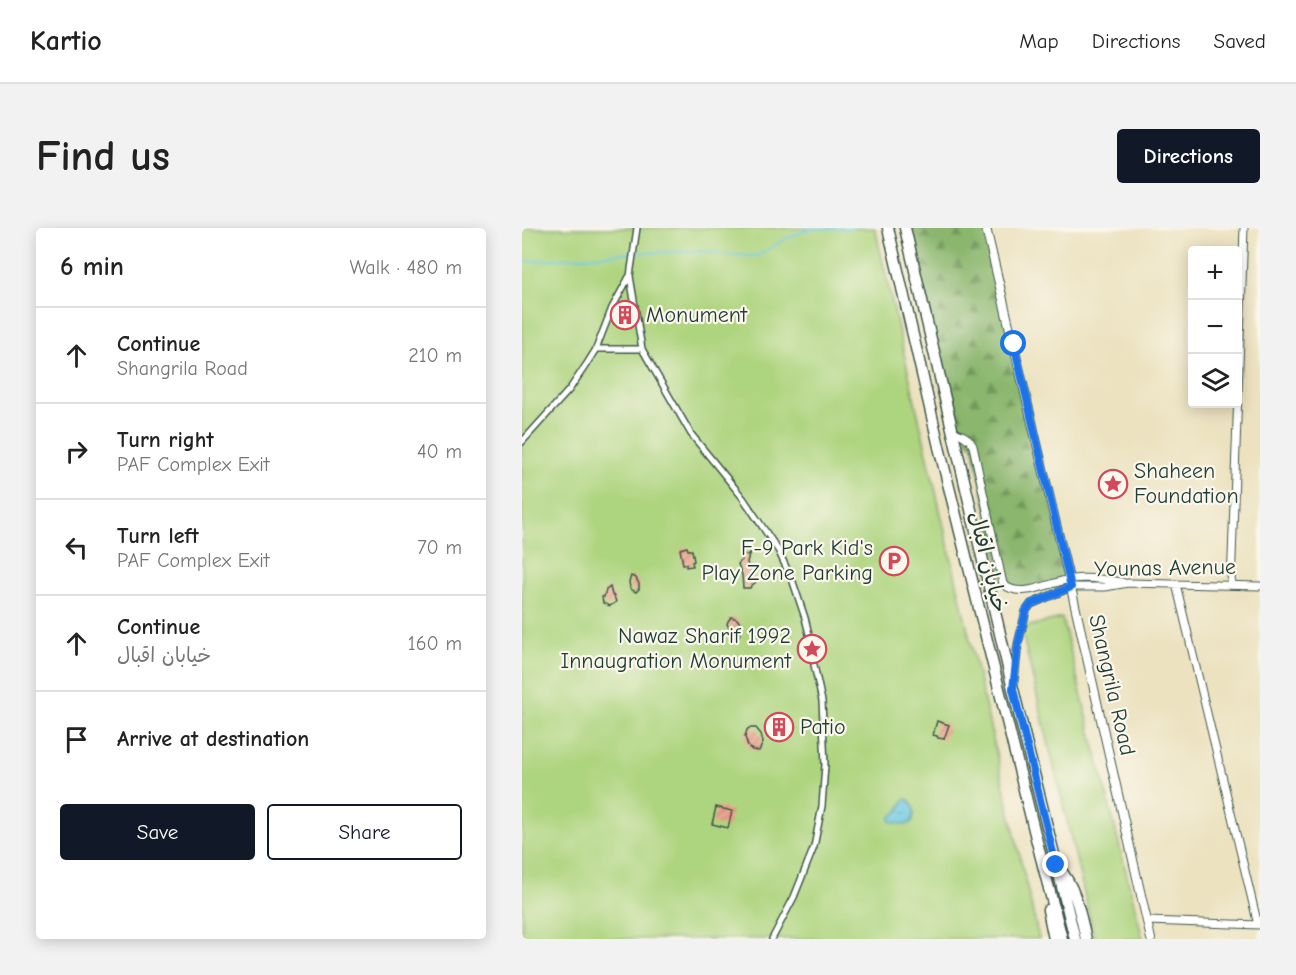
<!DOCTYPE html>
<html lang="en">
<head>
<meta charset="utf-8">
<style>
	:root { --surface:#fff; --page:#f2f2f2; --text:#222; --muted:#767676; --line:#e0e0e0; --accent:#111827 }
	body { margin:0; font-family:"Comic Neue","Playpen Sans Arabic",sans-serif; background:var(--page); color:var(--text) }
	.controls { position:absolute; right:18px; top:18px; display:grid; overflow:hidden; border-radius:6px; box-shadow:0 3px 15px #0003 }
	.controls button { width:54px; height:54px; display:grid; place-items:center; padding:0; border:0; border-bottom:2px solid var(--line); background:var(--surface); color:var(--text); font:30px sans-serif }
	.stop { position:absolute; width:18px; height:18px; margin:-14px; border:4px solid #1a73e8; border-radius:50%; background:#fff }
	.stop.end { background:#1a73e8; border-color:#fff; box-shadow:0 2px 6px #0008 }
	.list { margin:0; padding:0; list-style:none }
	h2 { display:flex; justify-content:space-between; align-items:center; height:78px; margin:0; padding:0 24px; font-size:26px }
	h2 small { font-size:20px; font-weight:400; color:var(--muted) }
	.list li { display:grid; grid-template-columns:39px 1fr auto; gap:18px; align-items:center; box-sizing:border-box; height:96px; padding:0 24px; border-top:2px solid var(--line) }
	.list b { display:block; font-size:22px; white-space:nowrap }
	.list p { margin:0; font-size:20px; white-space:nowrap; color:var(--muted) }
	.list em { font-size:20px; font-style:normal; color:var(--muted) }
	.actions { display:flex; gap:12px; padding:18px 24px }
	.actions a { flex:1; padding:14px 0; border:2px solid var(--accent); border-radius:6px; text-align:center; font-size:21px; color:var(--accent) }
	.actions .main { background:var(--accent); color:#fff }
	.icon { flex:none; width:33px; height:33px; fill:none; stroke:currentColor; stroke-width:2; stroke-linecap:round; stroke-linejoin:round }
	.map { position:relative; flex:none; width:738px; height:711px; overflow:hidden; border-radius:6px }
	header { display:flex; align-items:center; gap:36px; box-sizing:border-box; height:84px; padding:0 30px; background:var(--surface); border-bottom:2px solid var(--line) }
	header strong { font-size:28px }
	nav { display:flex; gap:33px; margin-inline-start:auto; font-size:21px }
	.intro { display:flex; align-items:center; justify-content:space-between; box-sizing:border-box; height:144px; padding:0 36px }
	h1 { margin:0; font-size:42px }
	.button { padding:15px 27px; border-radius:6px; background:var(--accent); color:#fff; font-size:21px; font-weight:700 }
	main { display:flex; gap:36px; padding:0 36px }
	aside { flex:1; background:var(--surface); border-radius:6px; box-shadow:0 3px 15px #0003 }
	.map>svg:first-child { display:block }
</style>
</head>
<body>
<header>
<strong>Kartio</strong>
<nav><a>Map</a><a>Directions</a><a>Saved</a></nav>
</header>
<div class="intro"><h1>Find us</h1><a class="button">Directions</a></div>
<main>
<aside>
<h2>6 min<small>Walk · 480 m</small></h2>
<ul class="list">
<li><svg class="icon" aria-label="ahead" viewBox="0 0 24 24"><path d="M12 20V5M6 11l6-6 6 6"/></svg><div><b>Continue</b><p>Shangrila Road</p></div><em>210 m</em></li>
<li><svg class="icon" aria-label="right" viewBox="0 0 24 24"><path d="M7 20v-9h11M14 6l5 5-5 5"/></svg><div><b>Turn right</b><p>PAF Complex Exit</p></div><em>40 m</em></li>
<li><svg class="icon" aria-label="left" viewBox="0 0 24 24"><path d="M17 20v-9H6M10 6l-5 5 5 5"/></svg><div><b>Turn left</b><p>PAF Complex Exit</p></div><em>70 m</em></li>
<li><svg class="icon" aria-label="ahead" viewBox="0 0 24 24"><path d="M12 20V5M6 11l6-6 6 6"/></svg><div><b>Continue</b><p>خیابان اقبال</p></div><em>160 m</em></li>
<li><svg class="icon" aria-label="arrive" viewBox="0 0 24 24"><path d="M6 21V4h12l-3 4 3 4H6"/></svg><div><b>Arrive at destination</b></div></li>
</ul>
<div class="actions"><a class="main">Save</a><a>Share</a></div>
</aside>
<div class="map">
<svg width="738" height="711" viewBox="0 0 738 711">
	<defs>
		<pattern id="forest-firs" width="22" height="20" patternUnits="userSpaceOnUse" patternTransform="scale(1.5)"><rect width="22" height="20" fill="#8ab66d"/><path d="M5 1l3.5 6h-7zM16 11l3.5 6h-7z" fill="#70955a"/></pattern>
		<pattern id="water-ripples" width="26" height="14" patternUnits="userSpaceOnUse" patternTransform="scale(1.5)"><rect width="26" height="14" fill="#62c7e0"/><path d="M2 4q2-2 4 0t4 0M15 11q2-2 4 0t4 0" fill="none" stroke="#50a3b6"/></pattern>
		<pattern id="building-hatch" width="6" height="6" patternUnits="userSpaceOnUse" patternTransform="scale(1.5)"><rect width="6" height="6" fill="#eea48e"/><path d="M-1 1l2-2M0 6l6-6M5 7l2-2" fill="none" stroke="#c08775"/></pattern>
	</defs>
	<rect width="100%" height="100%" fill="#fbf7ec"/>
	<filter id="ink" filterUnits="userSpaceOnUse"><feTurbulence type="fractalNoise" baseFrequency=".0167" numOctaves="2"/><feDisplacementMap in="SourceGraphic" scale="12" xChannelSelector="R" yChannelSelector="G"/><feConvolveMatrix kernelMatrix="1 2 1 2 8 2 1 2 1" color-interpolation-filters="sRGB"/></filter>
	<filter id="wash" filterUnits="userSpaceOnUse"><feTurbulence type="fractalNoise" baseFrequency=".008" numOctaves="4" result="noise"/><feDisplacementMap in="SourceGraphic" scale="24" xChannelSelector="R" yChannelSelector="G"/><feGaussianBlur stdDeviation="1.35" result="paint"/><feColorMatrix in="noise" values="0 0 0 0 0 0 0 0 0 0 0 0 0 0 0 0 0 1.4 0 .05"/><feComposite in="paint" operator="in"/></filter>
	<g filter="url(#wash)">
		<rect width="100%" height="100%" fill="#ece2c0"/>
		<path fill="#add47e" stroke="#668859" stroke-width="1.5" d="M0 0H353L517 711H0Z
			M540 390 621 711H573L499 400Z"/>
		<path fill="url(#forest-firs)" stroke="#547a50" stroke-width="1.5" d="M383 0H464L547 351 494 362 481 356 451 218 430 203Z"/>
		<path fill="url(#water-ripples)" stroke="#40828a" stroke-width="1.5" d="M383 571 387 572C393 578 393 586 390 594L384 597 370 594 368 592C369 586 371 588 375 584 378 581 380 575 383 571Z"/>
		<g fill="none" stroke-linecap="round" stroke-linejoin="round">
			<path stroke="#62c7e0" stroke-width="2" d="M0 34 107 25 179 23 211 27 235 28 267 9 288 1 330 0"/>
		</g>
		<g id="blocks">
			<path fill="url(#building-hatch)" d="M165 319 166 322H170L172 333 170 334 171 338 164 339V336H161L158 321Z
				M228 324 225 334 226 338 232 344 231 348 234 354 229 358 228 360H221L220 347 216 336 220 332 219 328 221 326 225 327Z
				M109 348 114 350 117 356V361L114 364 110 362 108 360 107 354Z
				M88 359 90 367 92 368 94 374 88 378 81 375 80 369H82L84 362Z
				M209 389 215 391 218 395 219 402 217 408H212L211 405 210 406 205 396 206 393Z
				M281 422a8 8 0 1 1 16 0a8 8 0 1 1-16 0Z
				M415 493 427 497 422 511 416 510 415 508 411 507Z
				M227 500H234L239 506 241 515 237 523 230 522 226 518 223 509 225 502Z
				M194 579 210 583 206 600 190 596Z"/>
		</g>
	</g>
	<g filter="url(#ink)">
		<use href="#blocks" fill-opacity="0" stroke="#3e5649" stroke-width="1.5"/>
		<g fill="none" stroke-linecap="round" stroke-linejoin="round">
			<g stroke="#3e5649" stroke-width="8">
				<path id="pedestrian" d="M115 0 108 48 120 121 169 206 221 270 256 322 271 354 283 390 287 406
					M74 121H120
					M0 214 47 162 64 137 74 121 90 80 107 49
					M250 711 272 669 292 619 300 578 303 537 300 473 292 437"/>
			</g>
			<g stroke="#3e5649" stroke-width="9">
				<path id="minor" d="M430 203C439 206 447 209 451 218L481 356C499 372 528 354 549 351 566 349 583 351 600 354
					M654 356 736 697
					M709 357 722 0
					M492 453 496 416 504 383 509 376 549 359H583L606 355 738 358
					M625 693 738 697"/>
			</g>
			<g stroke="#3e5649" stroke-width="10">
				<path id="tertiary" d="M464 0 547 351 629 711"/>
			</g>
			<g stroke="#3e5649" stroke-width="13">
				<path id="primary" d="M366 0 418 223 516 618 540 711
					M383 0 491 461 553 711
					M536 639C554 659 558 686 564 711
					M526 682 532 711"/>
			</g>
			<use href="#pedestrian" stroke="#fff" stroke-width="5"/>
			<use href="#minor" stroke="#fff" stroke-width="7"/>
			<use href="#tertiary" stroke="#fff" stroke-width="8"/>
			<use href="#primary" stroke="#fff" stroke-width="10"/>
		</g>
	</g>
	<g fill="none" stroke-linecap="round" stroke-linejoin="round" filter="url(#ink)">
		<path stroke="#1a73e8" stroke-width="8" d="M492 116 549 359 509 376 504 383 496 416 491 461 534 637"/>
	</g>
	<defs>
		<g id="building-ring" transform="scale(1.5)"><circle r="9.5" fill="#fbf7ec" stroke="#d1495b" stroke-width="1.5"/><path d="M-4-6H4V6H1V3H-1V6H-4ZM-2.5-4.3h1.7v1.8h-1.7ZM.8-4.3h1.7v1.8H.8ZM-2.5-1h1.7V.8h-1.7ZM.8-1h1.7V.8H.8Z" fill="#d1495b"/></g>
		<g id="sight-ring" transform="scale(1.5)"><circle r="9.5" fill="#fbf7ec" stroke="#d1495b" stroke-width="1.5"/><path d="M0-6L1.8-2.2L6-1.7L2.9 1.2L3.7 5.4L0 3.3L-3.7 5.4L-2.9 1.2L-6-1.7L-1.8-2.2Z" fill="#d1495b"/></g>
		<g id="parking-ring" transform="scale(1.5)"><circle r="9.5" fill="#fbf7ec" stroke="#d1495b" stroke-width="1.5"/><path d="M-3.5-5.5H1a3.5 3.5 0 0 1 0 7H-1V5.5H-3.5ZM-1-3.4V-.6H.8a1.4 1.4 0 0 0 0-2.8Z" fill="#d1495b"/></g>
	</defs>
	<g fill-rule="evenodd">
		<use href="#building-ring" x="103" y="87"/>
		<use href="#sight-ring" x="591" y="256"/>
		<use href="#parking-ring" x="372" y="333"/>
		<use href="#sight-ring" x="290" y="421"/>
		<use href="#building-ring" x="257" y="499"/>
	</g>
	<g text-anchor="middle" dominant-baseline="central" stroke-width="4.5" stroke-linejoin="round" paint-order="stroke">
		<g font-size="22" fill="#1f3d34" stroke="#fbf7ec" text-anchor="start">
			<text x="124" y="87">Monument</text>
			<text x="612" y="243">Shaheen<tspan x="612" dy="25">Foundation</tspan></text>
			<text x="351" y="320" text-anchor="end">F-9 Park Kid's<tspan x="351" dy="25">Play Zone Parking</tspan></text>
			<text x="269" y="408" text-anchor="end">Nawaz Sharif 1992<tspan x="269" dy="25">Innaugration Monument</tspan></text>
			<text x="278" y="499">Patio</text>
		</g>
		<g font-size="22" fill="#1f3d34" stroke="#fbf7ec">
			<text transform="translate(466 334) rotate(76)">خیابان اقبال</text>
			<text transform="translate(643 340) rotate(-1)">Younas Avenue</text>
			<text transform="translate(590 457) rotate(77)">Shangrila Road</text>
		</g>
	</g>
</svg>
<div class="controls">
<button>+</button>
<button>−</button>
<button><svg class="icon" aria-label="layers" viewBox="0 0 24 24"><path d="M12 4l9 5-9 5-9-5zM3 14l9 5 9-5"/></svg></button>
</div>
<div class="stop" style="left:492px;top:116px"></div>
<div class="stop end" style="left:534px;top:637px"></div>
</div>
</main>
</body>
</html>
